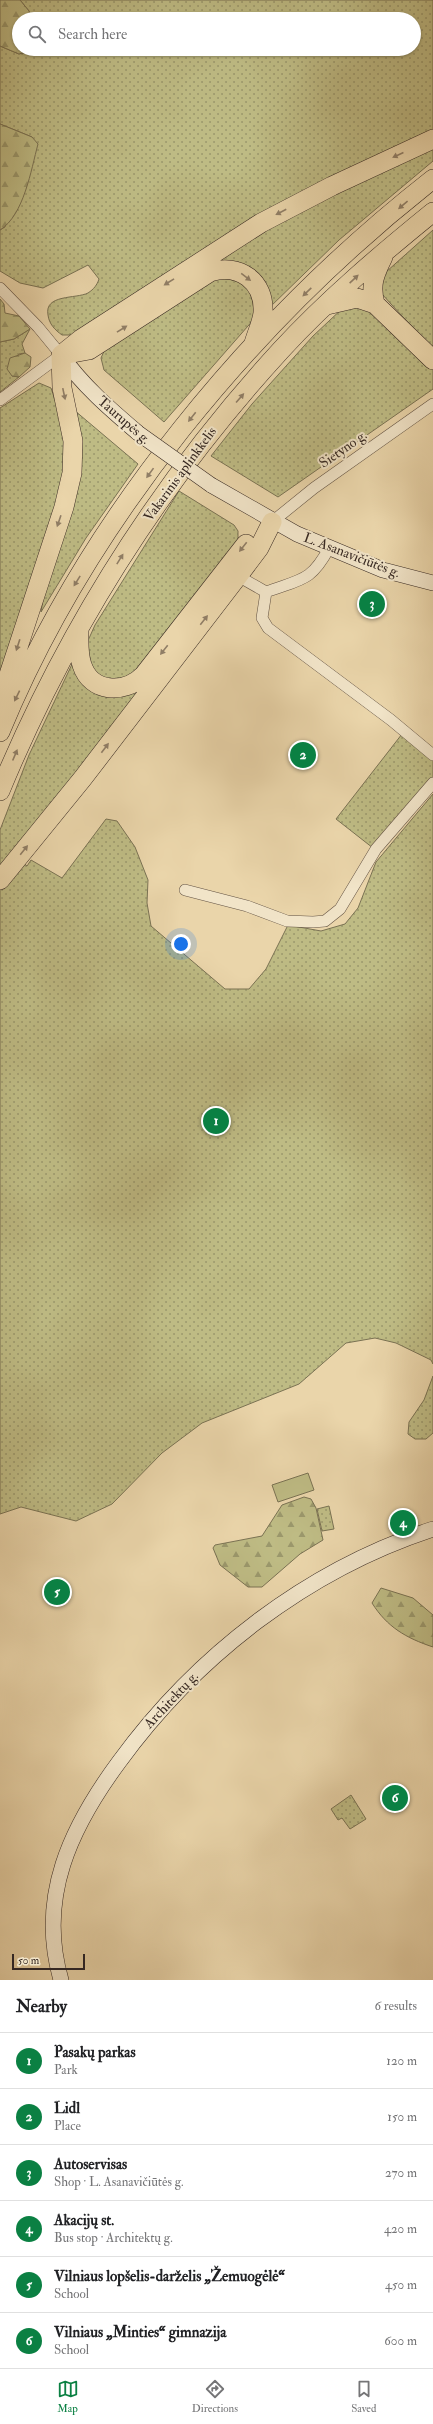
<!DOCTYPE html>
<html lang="en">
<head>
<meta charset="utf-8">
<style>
	:root { --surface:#fff; --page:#f6f6f6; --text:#202124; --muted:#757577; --line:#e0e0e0; --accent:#0b8043 }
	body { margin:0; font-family:"IM FELL Double Pica",serif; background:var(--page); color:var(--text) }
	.scale { position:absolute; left:12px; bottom:10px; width:73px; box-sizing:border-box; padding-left:4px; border:2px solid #362822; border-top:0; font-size:11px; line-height:14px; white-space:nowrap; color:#362822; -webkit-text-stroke:3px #f1e4c8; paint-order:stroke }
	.you { position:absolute; left:181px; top:944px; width:14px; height:14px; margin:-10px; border:3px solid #fff; border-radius:50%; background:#1a73e8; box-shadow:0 0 0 6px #1a73e833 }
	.badge { display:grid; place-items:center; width:26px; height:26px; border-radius:50%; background:var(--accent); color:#fff; font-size:13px; font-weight:700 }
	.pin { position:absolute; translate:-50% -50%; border:2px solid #fff; box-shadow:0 1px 4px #0006 }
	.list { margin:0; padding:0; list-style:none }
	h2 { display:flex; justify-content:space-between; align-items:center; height:52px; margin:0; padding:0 16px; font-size:17px }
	h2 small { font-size:13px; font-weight:400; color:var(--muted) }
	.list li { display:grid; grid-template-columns:26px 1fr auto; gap:12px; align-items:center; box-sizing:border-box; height:56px; padding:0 16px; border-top:1px solid var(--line) }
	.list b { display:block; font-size:15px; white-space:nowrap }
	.list p { margin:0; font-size:13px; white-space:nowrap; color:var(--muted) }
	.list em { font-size:13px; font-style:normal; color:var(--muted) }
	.icon { flex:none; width:22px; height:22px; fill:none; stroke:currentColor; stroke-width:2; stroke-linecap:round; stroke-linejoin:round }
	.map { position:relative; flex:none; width:433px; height:1980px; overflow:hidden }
	.search { position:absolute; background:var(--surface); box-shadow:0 1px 3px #0004; left:12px; right:12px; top:12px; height:44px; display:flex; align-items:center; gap:10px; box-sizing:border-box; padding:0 14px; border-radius:22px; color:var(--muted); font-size:15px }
	.sheet { height:388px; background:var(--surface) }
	nav { display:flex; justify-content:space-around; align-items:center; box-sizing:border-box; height:56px; border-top:1px solid var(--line); background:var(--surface); font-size:11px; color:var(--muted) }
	nav a { display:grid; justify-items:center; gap:2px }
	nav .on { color:var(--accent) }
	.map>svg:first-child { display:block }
</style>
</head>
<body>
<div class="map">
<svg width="433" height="1980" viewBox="0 0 433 1980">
	<defs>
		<pattern id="grass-dots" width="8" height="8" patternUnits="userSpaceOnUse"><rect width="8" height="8" fill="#bebb84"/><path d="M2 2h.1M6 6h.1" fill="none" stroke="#9b986c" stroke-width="1.8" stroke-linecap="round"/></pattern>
		<pattern id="forest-firs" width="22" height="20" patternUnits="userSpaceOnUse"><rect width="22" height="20" fill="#bebb84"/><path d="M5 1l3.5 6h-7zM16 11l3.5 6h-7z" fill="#9b986c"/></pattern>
	</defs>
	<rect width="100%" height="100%" fill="#ead5aa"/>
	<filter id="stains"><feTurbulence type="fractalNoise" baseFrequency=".005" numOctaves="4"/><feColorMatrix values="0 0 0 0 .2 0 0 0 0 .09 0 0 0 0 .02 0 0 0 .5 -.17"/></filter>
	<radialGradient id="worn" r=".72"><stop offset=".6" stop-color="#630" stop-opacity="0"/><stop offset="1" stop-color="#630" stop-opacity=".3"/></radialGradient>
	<path fill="url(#grass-dots)" stroke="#7a7253" d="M20 0H433V136L74 335H62C55 330 49 324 48 315 44 294 76 299 88 293 94 289 97 285 99 279L88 265 43 288 20 283 0 271V230L5 227 32 137 0 124V46L19 54 30 51 31 49H414V19H31L29 11Z
		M433 149V161L339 240 269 308 268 298 212 264 259 232 330 195Z
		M433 230V350L381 293V279L386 272Z
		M215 277C249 282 251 284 255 318L164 422 104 370 101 358 105 349Z
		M362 304 433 369V389L278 497 211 456 252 404 313 336 345 306Z
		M30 329 22 344 25 353 19 354 12 376 19 377 0 392V342L14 339Z
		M39 383 51 388 64 427 67 470 0 675V408Z
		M74 410 138 464 86 538 41 612Z
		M179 491 234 525 238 531V543L137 674 114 682 93 673 86 645 95 625Z
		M74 660 78 672 142 690 0 872V830L29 755Z
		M402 734 433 760V777L373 848 336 819Z
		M433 794V1364L431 1360 396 1343 375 1338 346 1343 299 1384 202 1423 162 1453 112 1504 76 1521 21 1507 0 1514V889L22 862 27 866 31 860 62 878 106 819 117 821 135 847 148 880 147 903 151 926 225 989H249L266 969 288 925 321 931 345 924 358 908 376 862Z
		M433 1376V1433L426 1439H415L408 1434 409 1422 424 1400Z
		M329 1506 334 1529 322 1531 317 1509Z
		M351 1795 366 1819 350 1829 342 1818 338 1820 331 1809Z"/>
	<path fill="url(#forest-firs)" stroke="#7a7253" d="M0 0H20L29 11 31 19H19V49H31L30 51 19 54 0 46Z
		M0 124 32 137 38 144C31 170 24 215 0 230Z
		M0 299 4 304 5 313 19 316 30 329 14 339 0 342Z
		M25 353 31 357 30 367 19 377 12 376 7 369 10 358Z
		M304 1497 311 1499 316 1508 323 1540 300 1554 262 1587H248L220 1565 213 1548 215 1545 262 1536 282 1505Z
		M381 1588 413 1598 433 1615V1647C406 1638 387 1627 372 1603Z"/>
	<path fill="#bebb84" stroke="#7a7253" d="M308 1473 314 1490 278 1502 272 1485Z"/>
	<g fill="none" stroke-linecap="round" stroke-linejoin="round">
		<g stroke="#635344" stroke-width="12">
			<path id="street" d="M0 288 38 327 61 355 0 400
				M272 522 314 488 433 404
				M238 576 266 592C301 579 311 582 329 548
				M266 592 262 618 268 628 391 720 433 755
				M185 890 247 906 287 921 313 922 325 921 340 909 376 849 433 783"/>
		</g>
		<g stroke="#362822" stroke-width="16">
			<path id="secondary" d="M61 355C83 386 110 409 138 433
				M211 485 297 534 383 570 433 583
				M61 1980C37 1897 71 1827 119 1762 196 1656 307 1570 433 1529"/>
		</g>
		<g stroke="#362822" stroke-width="20">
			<path id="highway" d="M375 304C370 285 374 275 383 257
				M327 305 357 298 375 304 433 360
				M61 355 81 339 261 223 332 186 433 139
				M62 355 89 350 210 272C239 263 265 281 263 313 262 322 257 333 254 343
				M79 631C79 642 78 654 82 665 91 693 124 694 143 676L246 544
				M0 702 64 507 72 473 73 441 62 388 61 355
				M0 732C87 520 253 320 433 179
				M0 791C67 629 162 480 281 350 327 300 380 255 433 212
				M0 880 83 778 238 576 259 548 272 522"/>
		</g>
		<use href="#street" stroke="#f1e4c8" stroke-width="11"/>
		<use href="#secondary" stroke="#f1e4c8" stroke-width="15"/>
		<use href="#highway" stroke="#ead5aa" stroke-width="19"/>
		<g stroke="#362822" stroke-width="16" stroke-linecap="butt">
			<path id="secondary-bridge" d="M138 433 211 485"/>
		</g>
		<use href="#secondary-bridge" stroke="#f1e4c8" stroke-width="15"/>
	</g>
	<defs><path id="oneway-solid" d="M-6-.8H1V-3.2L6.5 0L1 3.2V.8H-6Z"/></defs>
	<g fill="#907e66">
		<use href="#oneway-solid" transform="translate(398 155) rotate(155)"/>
		<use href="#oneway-solid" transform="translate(403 205) rotate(140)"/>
		<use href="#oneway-solid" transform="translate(281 212) rotate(152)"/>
		<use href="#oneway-solid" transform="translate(246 277) rotate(37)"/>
		<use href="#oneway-solid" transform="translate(354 279) rotate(-43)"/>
		<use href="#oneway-solid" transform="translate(169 282) rotate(148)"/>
		<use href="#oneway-solid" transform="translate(307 292) rotate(136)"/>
		<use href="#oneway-solid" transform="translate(122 329) rotate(-32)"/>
		<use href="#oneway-solid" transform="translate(64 394) rotate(78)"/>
		<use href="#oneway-solid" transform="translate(240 398) rotate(-49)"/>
		<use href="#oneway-solid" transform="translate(192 417) rotate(128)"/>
		<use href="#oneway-solid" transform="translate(150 473) rotate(126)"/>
		<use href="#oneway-solid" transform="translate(59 521) rotate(109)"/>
		<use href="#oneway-solid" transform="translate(243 547) rotate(128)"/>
		<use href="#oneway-solid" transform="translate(120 559) rotate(-58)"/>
		<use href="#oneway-solid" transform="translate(77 581) rotate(122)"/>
		<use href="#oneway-solid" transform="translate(204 620) rotate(-52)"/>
		<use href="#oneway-solid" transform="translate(18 645) rotate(108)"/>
		<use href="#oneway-solid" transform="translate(164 650) rotate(128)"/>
		<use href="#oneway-solid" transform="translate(17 696) rotate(116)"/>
		<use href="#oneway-solid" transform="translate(105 748) rotate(-53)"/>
		<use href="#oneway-solid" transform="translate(15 755) rotate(-67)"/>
		<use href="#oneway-solid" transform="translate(24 850) rotate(-51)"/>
	</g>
	<g text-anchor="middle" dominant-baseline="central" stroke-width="4" stroke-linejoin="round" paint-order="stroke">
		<g font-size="14" fill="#362822" stroke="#f1e4c8">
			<text transform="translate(124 420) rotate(41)">Taurupės g.</text>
			<text transform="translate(343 449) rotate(-35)">Sietyno g.</text>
			<text transform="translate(180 474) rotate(-54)">Vakarinis aplinkkelis</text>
			<text transform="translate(352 555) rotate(21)">L. Asanavičiūtės g.</text>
			<text transform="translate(171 1700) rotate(-47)">Architektų g.</text>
		</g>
	</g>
	<rect width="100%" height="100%" filter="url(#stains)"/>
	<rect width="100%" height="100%" fill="url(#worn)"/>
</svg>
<div class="scale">50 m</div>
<div class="you"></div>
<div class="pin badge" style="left:216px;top:1121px">1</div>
<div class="pin badge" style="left:303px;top:755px">2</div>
<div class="pin badge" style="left:372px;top:604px">3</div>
<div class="pin badge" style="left:403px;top:1523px">4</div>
<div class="pin badge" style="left:57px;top:1592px">5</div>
<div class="pin badge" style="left:395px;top:1798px">6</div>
<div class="search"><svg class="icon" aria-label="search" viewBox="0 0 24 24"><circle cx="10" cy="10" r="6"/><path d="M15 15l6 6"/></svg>Search here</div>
</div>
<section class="sheet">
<h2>Nearby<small>6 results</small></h2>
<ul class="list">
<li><span class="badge">1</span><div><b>Pasakų parkas</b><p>Park</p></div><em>120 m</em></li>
<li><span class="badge">2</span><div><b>Lidl</b><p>Place</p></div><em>150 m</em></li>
<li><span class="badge">3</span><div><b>Autoservisas</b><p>Shop · L. Asanavičiūtės g.</p></div><em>270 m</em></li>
<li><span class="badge">4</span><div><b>Akacijų st.</b><p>Bus stop · Architektų g.</p></div><em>420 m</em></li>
<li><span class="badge">5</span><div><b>Vilniaus lopšelis-darželis „Žemuogėlė“</b><p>School</p></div><em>450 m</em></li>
<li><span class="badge">6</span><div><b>Vilniaus „Minties“ gimnazija</b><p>School</p></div><em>600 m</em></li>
</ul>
</section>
<nav>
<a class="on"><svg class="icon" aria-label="map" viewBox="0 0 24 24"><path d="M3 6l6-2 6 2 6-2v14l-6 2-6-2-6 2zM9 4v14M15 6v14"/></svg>Map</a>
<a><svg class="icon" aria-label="directions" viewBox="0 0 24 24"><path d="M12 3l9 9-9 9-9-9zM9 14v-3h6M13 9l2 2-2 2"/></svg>Directions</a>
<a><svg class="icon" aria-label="saved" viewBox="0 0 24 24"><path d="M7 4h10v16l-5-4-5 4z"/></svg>Saved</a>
</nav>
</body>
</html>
